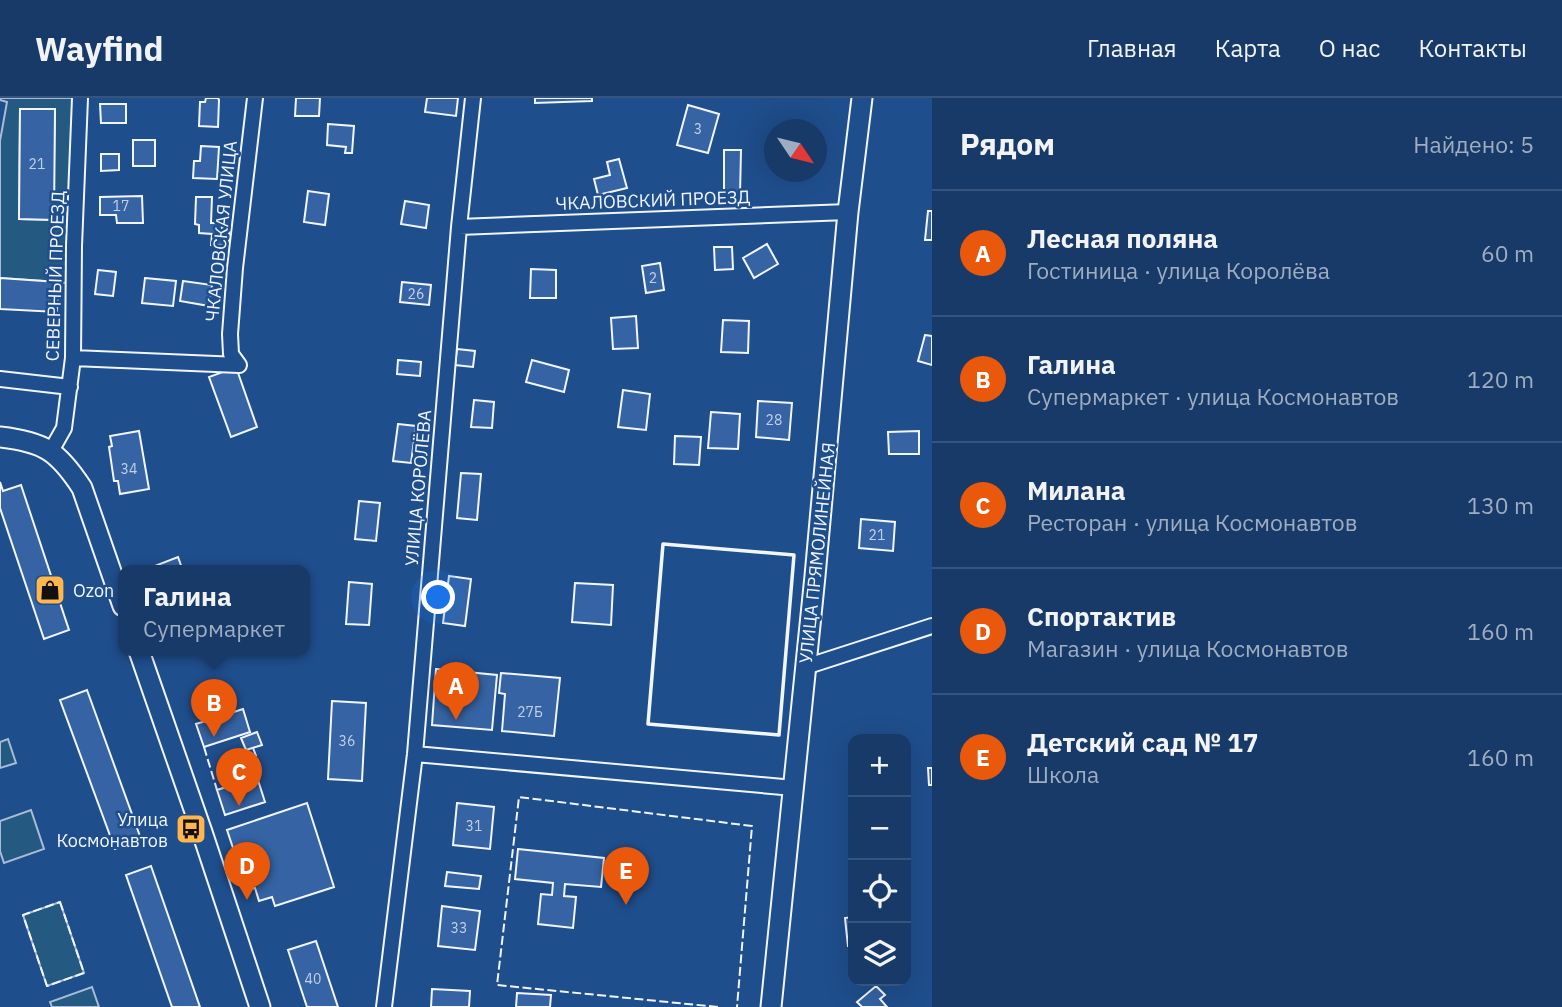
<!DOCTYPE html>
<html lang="ru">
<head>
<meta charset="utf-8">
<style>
	:root { --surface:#173a69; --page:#20416f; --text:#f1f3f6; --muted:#9eadc0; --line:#36547d; --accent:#ea580c }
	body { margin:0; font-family:"IBM Plex Sans",sans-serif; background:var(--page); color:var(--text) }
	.controls { position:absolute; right:21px; bottom:21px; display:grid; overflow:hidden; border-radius:14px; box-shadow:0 7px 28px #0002 }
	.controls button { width:63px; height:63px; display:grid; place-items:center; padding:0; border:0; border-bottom:2px solid var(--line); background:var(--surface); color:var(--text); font:35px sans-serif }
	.compass { position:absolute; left:764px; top:21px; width:63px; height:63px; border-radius:50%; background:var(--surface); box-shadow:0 7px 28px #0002; rotate:125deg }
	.you { position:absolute; left:439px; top:500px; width:24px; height:24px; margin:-18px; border:5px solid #fff; border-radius:50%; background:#1a73e8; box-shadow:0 0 0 10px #1a73e833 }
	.badge { display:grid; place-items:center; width:46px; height:46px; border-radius:50%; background:var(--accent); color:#fff; font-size:23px; font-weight:700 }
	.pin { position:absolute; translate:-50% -58px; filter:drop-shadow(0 2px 4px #0008) }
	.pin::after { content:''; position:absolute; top:37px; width:24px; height:21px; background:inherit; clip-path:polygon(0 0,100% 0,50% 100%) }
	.popup { position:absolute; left:118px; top:467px; width:192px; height:91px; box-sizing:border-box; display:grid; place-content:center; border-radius:14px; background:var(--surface); filter:drop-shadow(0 2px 5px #0005); font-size:23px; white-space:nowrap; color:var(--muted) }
	.popup b { font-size:26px; color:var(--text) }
	.popup::after { content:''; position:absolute; left:50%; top:100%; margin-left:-14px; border:14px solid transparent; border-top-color:var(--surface) }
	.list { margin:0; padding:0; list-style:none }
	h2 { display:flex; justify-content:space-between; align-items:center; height:91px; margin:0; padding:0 28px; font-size:30px }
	h2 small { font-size:23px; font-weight:400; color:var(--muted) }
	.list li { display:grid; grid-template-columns:46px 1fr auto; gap:21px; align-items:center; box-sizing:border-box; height:126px; padding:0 28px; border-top:2px solid var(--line) }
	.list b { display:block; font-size:26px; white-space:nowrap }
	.list p { margin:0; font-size:23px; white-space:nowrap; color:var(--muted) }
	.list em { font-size:23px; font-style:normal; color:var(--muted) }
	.icon { flex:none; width:38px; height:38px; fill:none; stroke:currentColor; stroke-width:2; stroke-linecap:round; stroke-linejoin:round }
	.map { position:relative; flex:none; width:932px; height:909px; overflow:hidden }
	header { display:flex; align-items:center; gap:42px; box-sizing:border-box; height:98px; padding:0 35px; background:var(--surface); border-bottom:2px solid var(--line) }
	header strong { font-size:33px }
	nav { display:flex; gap:38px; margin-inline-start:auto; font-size:24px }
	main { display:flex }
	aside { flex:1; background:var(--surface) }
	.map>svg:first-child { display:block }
</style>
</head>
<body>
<header>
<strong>Wayfind</strong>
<nav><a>Главная</a><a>Карта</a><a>О нас</a><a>Контакты</a></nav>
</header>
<main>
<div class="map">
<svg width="932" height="909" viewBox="0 0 932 909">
	<rect width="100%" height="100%" fill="#1f4e8c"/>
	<path fill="#245a82" stroke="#a8bbd7" stroke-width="2" fill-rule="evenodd" d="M0 0H80L75 186 58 184 0 180V43L7 4 0 2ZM20 11H55L53 122 19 121Z
		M8 641 16 665 0 670V644Z
		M31 712 44 751 4 765 0 753V723Z
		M60 804 84 875 47 888 23 817Z
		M92 889 99 909H52L50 904Z"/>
	<path fill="#3563a3" stroke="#f2f6ff" stroke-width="2" d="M206 0H218L219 2 218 29 199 28 200 4H205Z
		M296 0H320L319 18H295Z
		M427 0H458L456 18 425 14Z
		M535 0H592V3L535 5Z
		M100 6H126V25H101Z
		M688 7 719 16 708 55 677 47Z
		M20 11H55L54 122 19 121Z
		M328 26 354 28 352 55H345L346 49 327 47Z
		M133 42H155V68H133Z
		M201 48 219 49 217 81 193 80 194 63H200Z
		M724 52H741L740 97 724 96Z
		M101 56H119V72L101 73Z
		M619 61 627 90 598 97 594 81 610 77 607 64Z
		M308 93 329 96 325 127 304 124Z
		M142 98 143 125H117L116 117H100V99Z
		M196 99H212L211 125H222V130H229V148L211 147 212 136 199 135V127L195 126Z
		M405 103 429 107 426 130 401 126Z
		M928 113H932V142H925Z
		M767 146 778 166 754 180 743 160Z
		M714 149H732L733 171 715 172Z
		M660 165 664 192 646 195 642 168Z
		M531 171 556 172V200H530Z
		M98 172 116 174 113 198 95 196Z
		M0 180 58 184 57 214 0 211Z
		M145 180 176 183 173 208 142 205Z
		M183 183 212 187 209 208 180 203Z
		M402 184 431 187 429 207 400 204Z
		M636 218 638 250 613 251 611 220Z
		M723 222 749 223 748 255 721 254Z
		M925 237 932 238V267L918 263Z
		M457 251 475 253 473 269 455 267Z
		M398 262 421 264 420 278 397 276Z
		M532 262 569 272 564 294 526 284Z
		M236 269 257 329 231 339 209 279Z
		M623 292 650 296 646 332 618 329Z
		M474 302 494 304 492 330 471 329Z
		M758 303 792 305 789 342 756 339Z
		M711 314 740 316 738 351 708 350Z
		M398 326 416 328 411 365 393 363Z
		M139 333 149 391 120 396 118 383H114L109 349 112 348 110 338Z
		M919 333V356H889L888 334Z
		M675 338 701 339 699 367 674 366Z
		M461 375 481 376 477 422 457 420Z
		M0 384 3 393 21 387 69 532 44 541 0 410Z
		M359 403 380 405 376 443 355 441Z
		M861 421 895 424 893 453 859 450Z
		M178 459 183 473H153L152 469Z
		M449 478 471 481 465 528 443 525Z
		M349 484 372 486 369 527 346 526Z
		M575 485 613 487 611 527 572 524Z
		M436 571 497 577 492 632 432 627Z
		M501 575 560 580 554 638 502 633 505 596 499 595Z
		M87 592 141 741 115 751 60 602Z
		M332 603 366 605 362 683 328 681Z
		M243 611 250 634 204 649 196 626Z
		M257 634 262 647 246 652 241 640Z
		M928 670H932V687H929Z
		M257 679 265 704 225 717 217 692Z
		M307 705 334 789 275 808 272 799 259 803 255 790 247 792 227 732Z
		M457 705 494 709 490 751 453 747Z
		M518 751 604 760 601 789 565 786 564 798 576 799 573 830 538 826 541 796 552 797 553 785 515 781Z
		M151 768 200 909H172L126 777Z
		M447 774 481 778 479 791 445 788Z
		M442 808 480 813 475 852 438 848Z
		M853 819V848H848L845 820Z
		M316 843 338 909H307L288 852Z
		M876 888 885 897 880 901 887 909H862L857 904Z
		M432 891 470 893 469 909H431Z
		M517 895 551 897 550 909H516Z"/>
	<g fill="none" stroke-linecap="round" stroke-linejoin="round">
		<g stroke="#f2f6ff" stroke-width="18">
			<path id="street" d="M459 129 848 114
				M73 260 239 267
				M239 267 231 256 230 236 235 170 255 0
				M0 281 70 289
				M51 353 64 330 73 260 74 148 80 0
				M805 569 932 528
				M415 656 794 690
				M384 909 415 656 459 129 473 0"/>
		</g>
		<g stroke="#f2f6ff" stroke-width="23">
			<path id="secondary" d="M0 339C44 344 58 353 82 390L123 508
				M139 553 202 734 260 909
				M771 909 815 478 848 114 862 0"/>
		</g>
		<use href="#street" stroke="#1f4e8c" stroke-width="14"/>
		<use href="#secondary" stroke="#1f4e8c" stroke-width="19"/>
		<path stroke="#f2f6ff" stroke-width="2" stroke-dasharray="9 3.5" stroke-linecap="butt" d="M204 649 217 692
			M253 650 260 668 257 679
			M60 804 84 875 47 888 23 817Z
			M718 909 497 887 519 699 752 728 737 909"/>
		<path stroke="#f2f6ff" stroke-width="3.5" d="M663 446 794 457 779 637 648 626Z"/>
	</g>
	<defs>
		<g id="shop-square" transform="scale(1.575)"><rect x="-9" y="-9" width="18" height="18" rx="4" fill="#ffb74d" stroke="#1f4e8c"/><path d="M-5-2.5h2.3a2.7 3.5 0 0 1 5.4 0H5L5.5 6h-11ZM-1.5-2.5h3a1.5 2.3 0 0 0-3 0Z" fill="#111"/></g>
		<g id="bus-square" transform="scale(1.575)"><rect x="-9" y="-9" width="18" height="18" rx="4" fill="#ffb74d" stroke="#1f4e8c"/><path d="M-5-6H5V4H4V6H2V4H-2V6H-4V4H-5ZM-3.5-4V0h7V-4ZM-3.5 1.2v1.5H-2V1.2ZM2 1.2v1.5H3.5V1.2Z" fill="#111"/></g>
	</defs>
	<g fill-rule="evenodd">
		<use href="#shop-square" x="50" y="492"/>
		<use href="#bus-square" x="191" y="731"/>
	</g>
	<g text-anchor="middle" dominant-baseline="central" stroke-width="5" stroke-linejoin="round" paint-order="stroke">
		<g font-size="14" fill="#c3d1e8">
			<text x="698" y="31">3</text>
			<text x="37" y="66">21</text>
			<text x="121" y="108">17</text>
			<text x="653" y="180">2</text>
			<text x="416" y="196">26</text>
			<text x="774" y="322">28</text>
			<text x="129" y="371">34</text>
			<text x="877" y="437">21</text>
			<text x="530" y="614">27Б</text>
			<text x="347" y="643">36</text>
			<text x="474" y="728">31</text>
			<text x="459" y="830">33</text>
			<text x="313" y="881">40</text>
		</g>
		<g font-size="18" fill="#f2f6ff" stroke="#1f4e8c">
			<text transform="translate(653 102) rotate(-2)">ЧКАЛОВСКИЙ ПРОЕЗД</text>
			<text transform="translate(221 133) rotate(-84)">ЧКАЛОВСКАЯ УЛИЦА</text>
			<text transform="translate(55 178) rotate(-88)">СЕВЕРНЫЙ ПРОЕЗД</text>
			<text transform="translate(418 390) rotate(-85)">УЛИЦА КОРОЛЁВА</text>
			<text transform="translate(817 455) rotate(-84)">УЛИЦА ПРЯМОЛИНЕЙНАЯ</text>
		</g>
		<g font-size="18" fill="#f2f6ff" stroke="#1f4e8c" text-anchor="start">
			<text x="73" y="492">Ozon</text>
			<text x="168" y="721" text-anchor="end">Улица<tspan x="168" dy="21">Космонавтов</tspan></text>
		</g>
	</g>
</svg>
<div class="controls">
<button>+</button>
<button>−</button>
<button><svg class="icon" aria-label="locate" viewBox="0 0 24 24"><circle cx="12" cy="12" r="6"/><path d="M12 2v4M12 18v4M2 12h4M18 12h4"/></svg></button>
<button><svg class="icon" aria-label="layers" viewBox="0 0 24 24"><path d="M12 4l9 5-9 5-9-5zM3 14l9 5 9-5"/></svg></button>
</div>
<svg class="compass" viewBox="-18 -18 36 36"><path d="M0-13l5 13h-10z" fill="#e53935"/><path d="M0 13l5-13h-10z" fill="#9eadc0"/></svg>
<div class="you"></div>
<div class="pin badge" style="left:456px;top:622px">A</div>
<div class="pin badge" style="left:214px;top:639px">B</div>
<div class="popup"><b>Галина</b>Супермаркет</div>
<div class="pin badge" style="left:239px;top:708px">C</div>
<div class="pin badge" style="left:247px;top:802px">D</div>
<div class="pin badge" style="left:626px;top:807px">E</div>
</div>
<aside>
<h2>Рядом<small>Найдено: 5</small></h2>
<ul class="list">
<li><span class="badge">A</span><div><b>Лесная поляна</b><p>Гостиница · улица Королёва</p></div><em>60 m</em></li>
<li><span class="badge">B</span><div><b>Галина</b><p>Супермаркет · улица Космонавтов</p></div><em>120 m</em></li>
<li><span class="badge">C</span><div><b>Милана</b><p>Ресторан · улица Космонавтов</p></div><em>130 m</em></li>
<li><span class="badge">D</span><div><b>Спортактив</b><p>Магазин · улица Космонавтов</p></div><em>160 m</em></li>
<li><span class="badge">E</span><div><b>Детский сад № 17</b><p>Школа</p></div><em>160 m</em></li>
</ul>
</aside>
</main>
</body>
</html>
